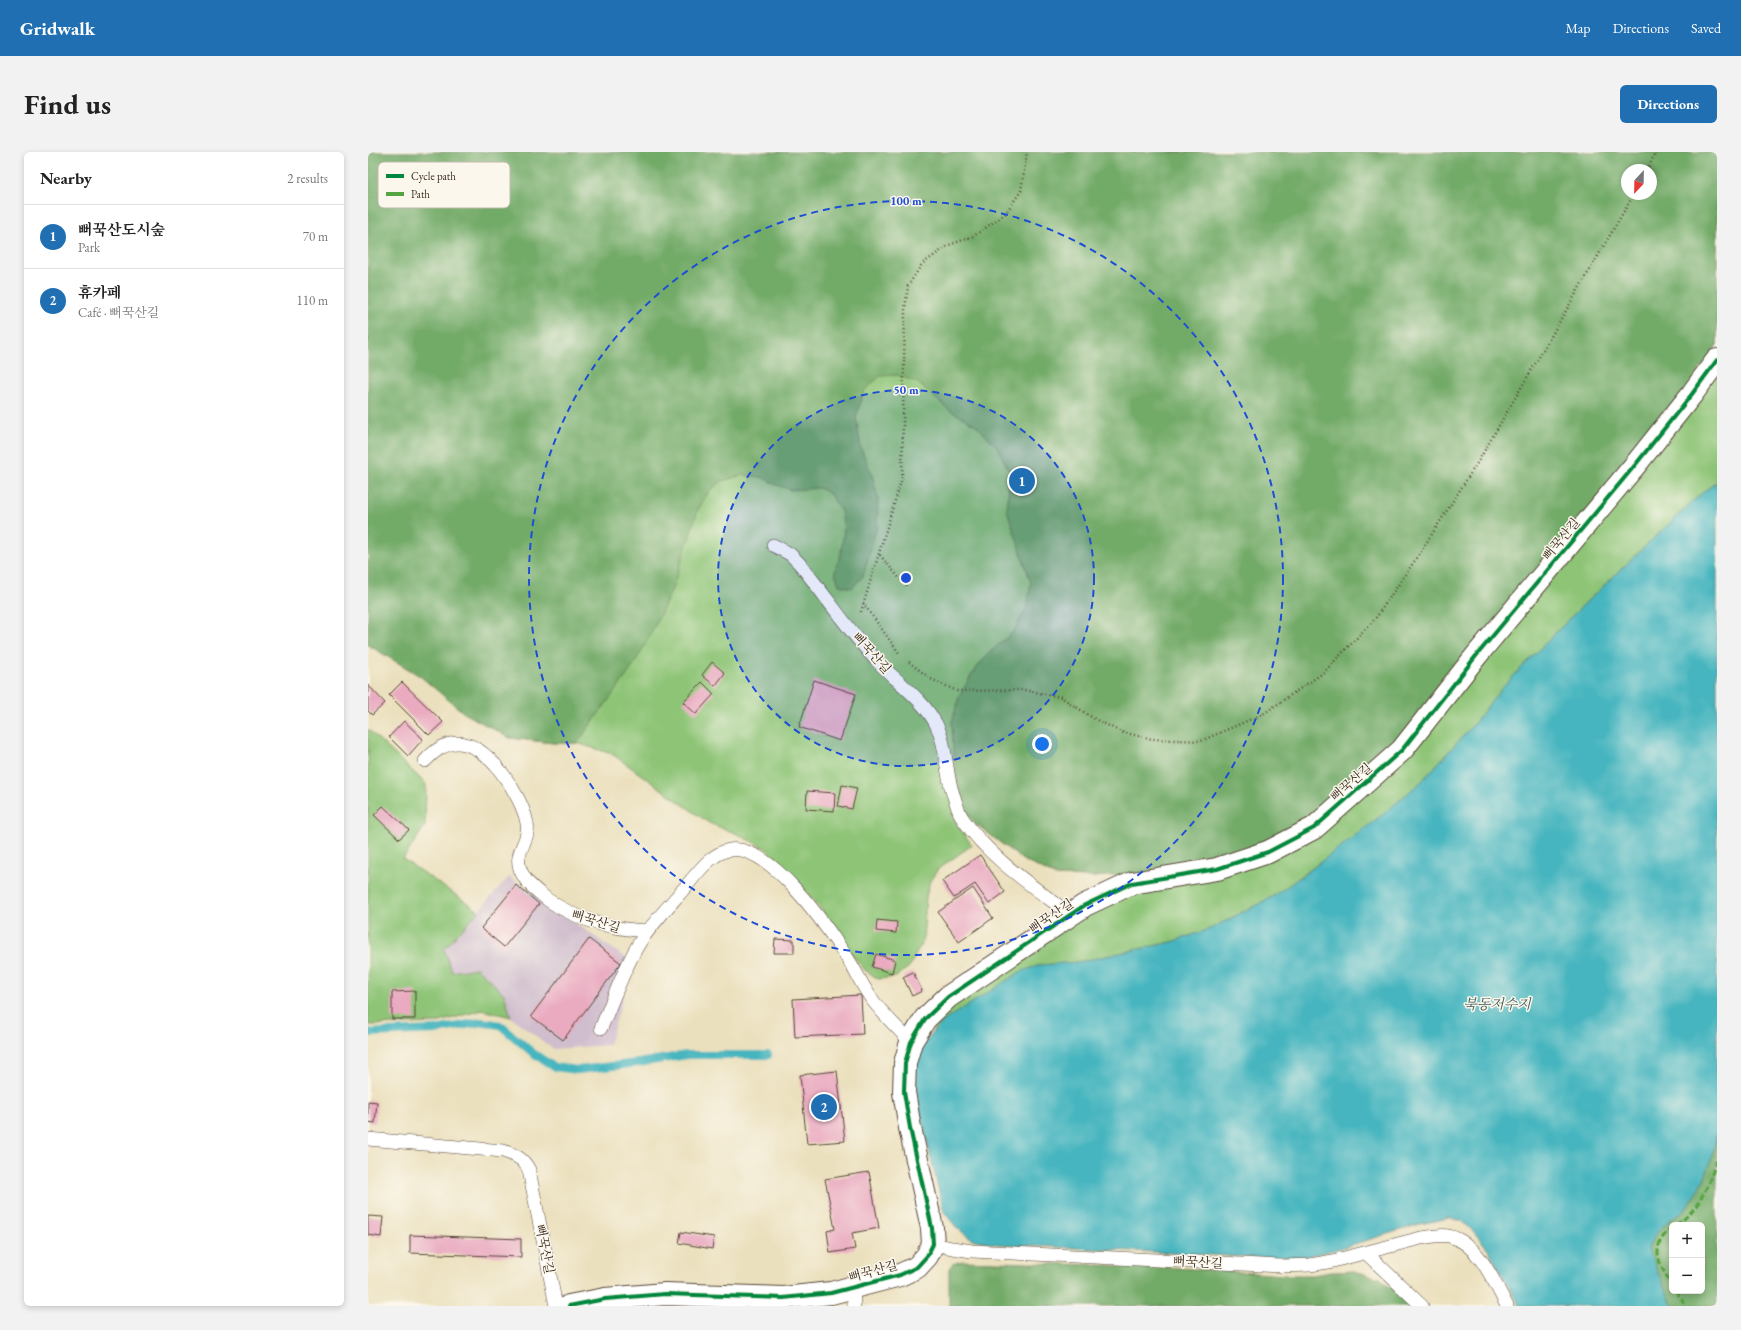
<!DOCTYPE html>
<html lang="en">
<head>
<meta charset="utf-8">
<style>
	:root { --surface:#fff; --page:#f2f2f2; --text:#222; --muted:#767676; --line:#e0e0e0; --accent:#1f6fb2 }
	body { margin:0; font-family:"EB Garamond","Noto Serif KR",serif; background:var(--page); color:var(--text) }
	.controls { position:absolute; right:12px; bottom:12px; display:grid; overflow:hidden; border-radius:6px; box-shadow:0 2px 6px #0003 }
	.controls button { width:36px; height:36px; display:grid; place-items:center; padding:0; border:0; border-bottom:1px solid var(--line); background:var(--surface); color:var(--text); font:20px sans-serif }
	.compass { position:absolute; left:1253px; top:12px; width:36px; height:36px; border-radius:50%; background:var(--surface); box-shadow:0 2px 6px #0003; rotate:202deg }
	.you { position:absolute; left:674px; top:592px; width:14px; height:14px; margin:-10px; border:3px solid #fff; border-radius:50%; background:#1a73e8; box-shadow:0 0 0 6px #1a73e833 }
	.badge { display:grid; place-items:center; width:26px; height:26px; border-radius:50%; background:var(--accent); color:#fff; font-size:13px; font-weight:700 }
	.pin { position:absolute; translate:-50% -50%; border:2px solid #fff; box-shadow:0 1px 4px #0006 }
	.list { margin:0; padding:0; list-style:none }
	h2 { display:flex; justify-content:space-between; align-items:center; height:52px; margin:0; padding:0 16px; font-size:17px }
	h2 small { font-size:13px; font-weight:400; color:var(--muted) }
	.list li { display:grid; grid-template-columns:26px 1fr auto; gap:12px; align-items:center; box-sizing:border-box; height:64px; padding:0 16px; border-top:1px solid var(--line) }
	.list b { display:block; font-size:15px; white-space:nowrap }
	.list p { margin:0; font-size:13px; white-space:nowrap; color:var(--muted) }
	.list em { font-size:13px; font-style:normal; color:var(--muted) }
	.map { position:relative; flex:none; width:1349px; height:1154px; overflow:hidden; border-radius:6px }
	header { display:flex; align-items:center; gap:24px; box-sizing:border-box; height:56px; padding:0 20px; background:var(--accent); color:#fff }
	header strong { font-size:19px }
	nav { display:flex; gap:22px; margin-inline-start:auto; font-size:14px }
	.intro { display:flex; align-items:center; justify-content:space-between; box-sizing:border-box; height:96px; padding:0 24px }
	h1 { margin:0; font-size:28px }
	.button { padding:10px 18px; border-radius:6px; background:var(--accent); color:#fff; font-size:14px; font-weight:700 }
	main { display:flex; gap:24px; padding:0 24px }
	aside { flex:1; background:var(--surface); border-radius:6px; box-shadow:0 2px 6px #0003 }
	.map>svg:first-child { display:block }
</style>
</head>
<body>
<header>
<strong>Gridwalk</strong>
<nav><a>Map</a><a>Directions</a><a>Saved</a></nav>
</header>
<div class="intro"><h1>Find us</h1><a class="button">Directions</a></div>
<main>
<aside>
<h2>Nearby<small>2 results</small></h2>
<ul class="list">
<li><span class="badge">1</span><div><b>뻐꾹산도시숲</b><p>Park</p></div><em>70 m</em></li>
<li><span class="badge">2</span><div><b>휴카페</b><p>Café · 뻐꾹산길</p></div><em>110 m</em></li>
</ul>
</aside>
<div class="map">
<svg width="1349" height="1154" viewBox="0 0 1349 1154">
	<rect width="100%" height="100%" fill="#fbf7ec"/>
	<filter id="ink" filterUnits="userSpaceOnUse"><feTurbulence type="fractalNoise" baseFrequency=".025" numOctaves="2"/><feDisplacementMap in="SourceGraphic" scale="8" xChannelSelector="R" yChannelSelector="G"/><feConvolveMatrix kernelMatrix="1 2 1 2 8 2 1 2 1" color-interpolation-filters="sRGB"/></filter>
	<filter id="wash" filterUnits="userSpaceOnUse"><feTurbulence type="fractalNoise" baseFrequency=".012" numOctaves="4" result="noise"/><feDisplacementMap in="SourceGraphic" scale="16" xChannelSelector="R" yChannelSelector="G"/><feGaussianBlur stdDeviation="0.9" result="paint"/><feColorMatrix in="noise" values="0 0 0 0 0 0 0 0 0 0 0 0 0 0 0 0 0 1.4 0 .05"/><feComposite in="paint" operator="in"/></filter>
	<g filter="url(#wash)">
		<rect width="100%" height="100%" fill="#ebe0bd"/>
		<path fill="#d0bdcd" d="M141 725 265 811 241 893 185 897 143 865 136 842 84 821 76 797Z"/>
		<path fill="#8dc476" stroke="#64774a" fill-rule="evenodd" d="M1349 0V193L727 725 688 724 655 708 612 675 583 661 590 674 604 693 570 717 562 729 558 745 555 789 542 814 528 825 510 827 497 818 478 796 455 760 423 722 397 696 367 681 341 671 244 602 209 591H186L142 586 96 561 95 93ZM1259 18H1283V42H1259Z
			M1349 224V330L1335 340 1210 458 1134 536 1106 572 1054 629 1015 663 938 721 904 745 842 777 804 790 710 810 672 813 577 868 564 881 574 858 705 768Z
			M0 577 58 632 57 674 35 707 111 759 76 797 84 820 109 816 136 842 143 865 114 858 68 871 0 873Z"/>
		<path fill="#72aa67" stroke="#566a42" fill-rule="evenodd" d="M0 0H1349V193L1316 240 1024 597 942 670 895 693 840 708 760 722 727 725 688 724 655 708 612 675 597 657 589 626 585 595 584 570 591 545 604 522 620 502 645 480 658 458 663 431 639 358 642 321 629 295 608 273 581 258 550 231 530 223 512 224 496 239 488 265 493 297 504 323 510 347 509 375 495 424 484 436 471 433 467 420 473 401 476 377 473 359 462 342 451 336 423 338 406 332 394 325 375 323 354 329 341 339 330 358 305 435 282 484 262 519 209 591H186L142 586 96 561 52 524 0 493ZM1259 18H1283V42H1259Z
			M1349 977V1154H1306L1303 1151 1280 1097C1286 1081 1293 1075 1307 1065 1311 1062 1316 1059 1319 1055 1337 1033 1346 1004 1349 977ZM1304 1073H1334V1139H1304Z
			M594 1109 795 1115 917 1123H944L963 1120 986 1119 1012 1126 1027 1139 1041 1154H581V1120L584 1112Z"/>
		<path fill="#46b5bf" stroke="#40706e" d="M1349 330V977C1346 1004 1337 1033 1319 1055 1316 1059 1311 1062 1307 1064 1293 1075 1286 1081 1280 1097L1303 1151 1306 1154H1152L1120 1097 1106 1080 1094 1069 1081 1066 1052 1072 970 1097 936 1105 901 1106 628 1092 603 1087 589 1076 576 1060 549 949 547 920 549 909 553 897 564 881 577 868 652 820 672 813 710 810 804 790 842 777 904 745 938 721 1014 663 1054 629 1106 572 1134 536 1210 458 1335 340Z"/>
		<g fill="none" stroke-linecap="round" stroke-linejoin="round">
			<path stroke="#46b5bf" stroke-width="8" d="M0 881 68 878 114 870 132 873 165 901 186 915 210 918 270 911 319 903H400"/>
		</g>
		<g id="blocks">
			<path fill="#eaabc1" d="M344 510 357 521 347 534 334 523Z
				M446 528 488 542 472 589 431 575Z
				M34 530 75 570 61 583 21 543Z
				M334 530 346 542 328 562 315 550Z
				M0 533 17 551 4 563 0 559Z
				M36 569 55 587 40 604 21 585Z
				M474 633 489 636 484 657 470 654Z
				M439 639 467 641 466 659 438 657Z
				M15 654 41 678 31 687 6 663Z
				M612 703 637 740 621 752 607 732 586 746 574 729Z
				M148 733 171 752 136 795 113 776Z
				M605 736 625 766 591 790 570 760Z
				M509 768 529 770 528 781 508 779Z
				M221 787 253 811 195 888 163 864Z
				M407 787 426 788V801H406Z
				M508 802 527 808 524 821 504 815Z
				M545 820 554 839 544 844 535 825Z
				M47 839V867H24V840Z
				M493 843 495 882 427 885 425 847Z
				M469 919 477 989 439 992 432 923Z
				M0 949 9 950 7 971 0 970Z
				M501 1020 511 1076 484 1081 487 1097 462 1101 459 1079 467 1077 457 1027Z
				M0 1064 15 1065 13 1085 0 1083Z
				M313 1080 346 1085 344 1097 311 1091Z
				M42 1083 153 1087V1105L42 1101Z"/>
		</g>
	</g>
	<g filter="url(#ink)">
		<use href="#blocks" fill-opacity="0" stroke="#554536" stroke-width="1"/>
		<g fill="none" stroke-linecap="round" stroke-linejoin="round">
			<g stroke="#554536" stroke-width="14">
				<path id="lane" d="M405 393 422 402 431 411C458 444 481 480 510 510 529 530 555 547 568 572 579 593 577 619 585 642 588 650 590 660 595 667 622 707 666 735 703 763
					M57 609C65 600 75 592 88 591 119 589 154 644 159 671 163 693 139 702 158 728 163 735 173 742 180 748 211 769 243 777 280 779
					M233 876C245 848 255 819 270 793 284 771 303 752 320 732 331 719 343 702 361 698 400 690 457 772 476 801 487 816 494 835 506 850 517 864 530 877 543 890
					M0 987 135 999C147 1003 155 1006 161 1018L188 1154
					M565 1092 584 1096 604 1099 914 1114 942 1113 965 1109 1053 1086C1062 1085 1072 1082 1081 1084 1111 1091 1126 1130 1139 1154
					M998 1101 1054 1154
					M485 1135 486 1154"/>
			</g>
			<g stroke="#554536" stroke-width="24">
				<path id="street" d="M201 1154 237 1147 297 1142 415 1146 463 1141 532 1123 549 1115 559 1104 565 1092 564 1076 542 976 536 940 537 911 543 890 557 867 580 845 717 753 764 731 849 717 900 700 946 676 1034 598 1108 504 1268 312 1324 242 1349 208"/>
			</g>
			<path stroke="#554536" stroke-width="2.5" stroke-dasharray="1 3" stroke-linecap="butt" d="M1279 18 1288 0
				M512 403 538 434
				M495 451 531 501
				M493 460 534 326 537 157 540 134 554 112 581 93 606 84 637 62 653 39 659 0
				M541 510 563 527 589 539 656 538 693 545 725 566 753 580 784 587 833 589 895 562 955 521 1007 467 1052 401 1111 308 1266 42"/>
			<use href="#lane" stroke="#fff" stroke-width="13"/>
			<use href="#street" stroke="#fff" stroke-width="22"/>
			<path stroke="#54a441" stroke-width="3" stroke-dasharray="6 3" stroke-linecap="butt" d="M1308 1073C1332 1057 1340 1034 1349 1008
				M1304 1075C1281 1095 1290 1111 1304 1133
				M1308 1139 1318 1154"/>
			<g stroke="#fbf7ec" stroke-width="6">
				<path id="cycleway" d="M201 1154 237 1147 297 1142 415 1146 463 1141 532 1123 549 1115 559 1104 565 1092 564 1076 542 976 536 940 537 911 543 890 557 867 580 845 717 753 764 731 849 717 900 700 946 676 1034 598 1108 504 1268 312 1324 242 1349 208"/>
			</g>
			<use href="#cycleway" stroke="#00873e" stroke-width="4"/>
		</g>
	</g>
	<circle cx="538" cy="426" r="188" fill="#1d4ed8" fill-opacity=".12"/>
	<g fill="none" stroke="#1d4ed8" stroke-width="2" stroke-dasharray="7 5">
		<circle cx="538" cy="426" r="188"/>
		<circle cx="538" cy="426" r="377"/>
	</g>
	<g text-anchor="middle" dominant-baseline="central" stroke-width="3" stroke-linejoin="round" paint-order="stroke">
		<g font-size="13" fill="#3b2a1e" stroke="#fbf7ec">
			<text transform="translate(1193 387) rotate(-50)">뻐꾹산길</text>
			<text transform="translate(504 501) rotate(48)">뻐꾹산길</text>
			<text transform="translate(983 630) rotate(-41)">뻐꾹산길</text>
			<text transform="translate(683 764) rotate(-34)">뻐꾹산길</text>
			<text transform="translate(228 769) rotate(17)">뻐꾹산길</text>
			<text transform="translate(177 1097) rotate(79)">뻐꾹산길</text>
			<text transform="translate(830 1110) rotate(3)">뻐꾹산길</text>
			<text transform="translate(505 1119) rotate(-15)">뻐꾹산길</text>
		</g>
		<g font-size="14" font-style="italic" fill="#3f5b56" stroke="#fbf7ec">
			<text x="1129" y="852">북동저수지</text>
		</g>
	</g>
	<rect x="10" y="10" width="132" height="46" rx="6" fill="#fbf7ec" stroke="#c1baae" stroke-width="1"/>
	<rect x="18" y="22" width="18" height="4" fill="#00873e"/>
	<rect x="18" y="40" width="18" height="4" fill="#54a441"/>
	<g font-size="11" fill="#3b2a1e">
		<text x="43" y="28">Cycle path</text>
		<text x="43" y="46">Path</text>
	</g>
	<circle cx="538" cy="426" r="6" fill="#1d4ed8" stroke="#fbf7ec" stroke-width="2"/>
	<g font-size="12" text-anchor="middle" font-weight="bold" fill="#1d4ed8" stroke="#fbf7ec" stroke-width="3" stroke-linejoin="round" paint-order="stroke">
		<text x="538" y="53">100 m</text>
		<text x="538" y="242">50 m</text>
	</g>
</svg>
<div class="controls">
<button>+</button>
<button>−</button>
</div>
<svg class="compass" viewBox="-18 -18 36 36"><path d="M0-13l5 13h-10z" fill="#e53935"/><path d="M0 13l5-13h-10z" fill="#767676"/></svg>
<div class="you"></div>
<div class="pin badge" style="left:654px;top:329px">1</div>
<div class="pin badge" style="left:456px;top:955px">2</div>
</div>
</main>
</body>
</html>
